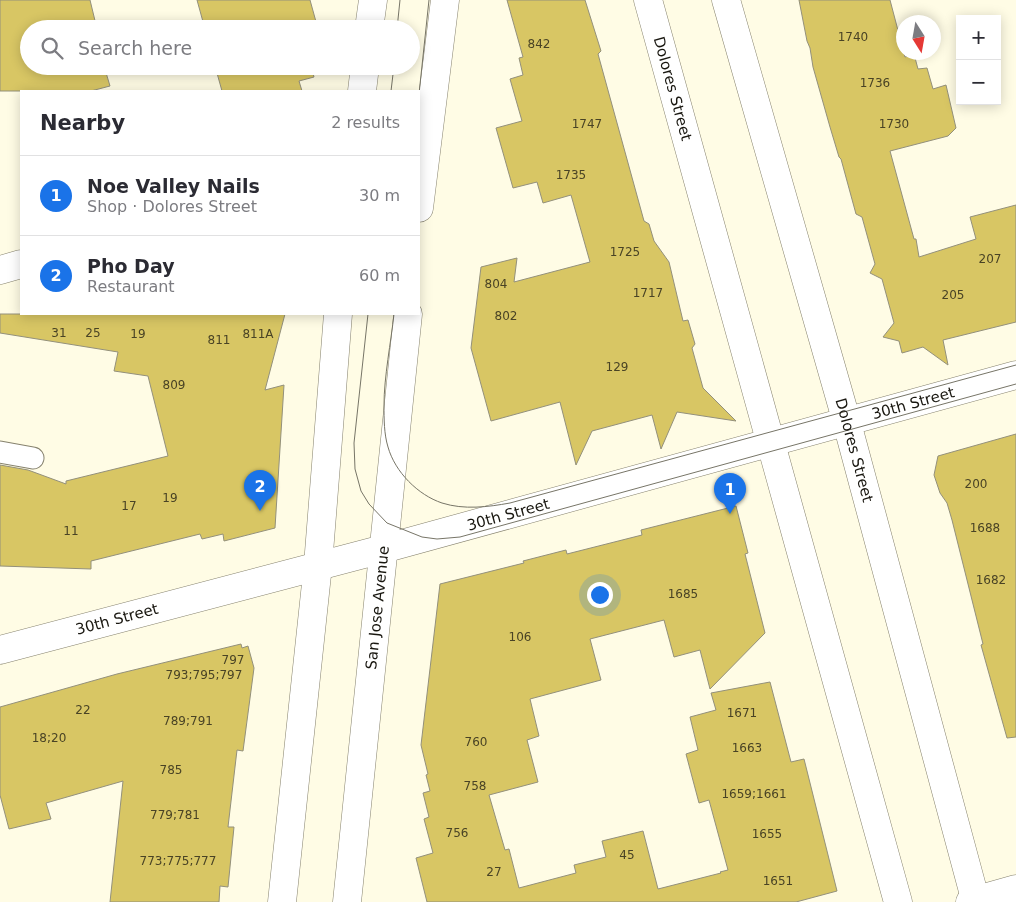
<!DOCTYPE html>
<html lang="en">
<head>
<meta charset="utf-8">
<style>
	:root { --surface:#fff; --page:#f2f2f3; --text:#2b2b33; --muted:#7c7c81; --line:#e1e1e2; --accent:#1a73e8 }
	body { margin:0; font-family:"DejaVu Sans",sans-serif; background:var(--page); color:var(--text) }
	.controls { position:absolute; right:15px; top:15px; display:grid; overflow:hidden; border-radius:0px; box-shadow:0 2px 12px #0003 }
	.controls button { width:45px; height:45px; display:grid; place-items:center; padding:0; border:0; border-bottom:1px solid var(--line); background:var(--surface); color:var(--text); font:25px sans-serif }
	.compass { position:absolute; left:896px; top:15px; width:45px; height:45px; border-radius:50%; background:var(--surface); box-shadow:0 2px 12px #0003; rotate:169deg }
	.you { position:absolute; left:599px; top:594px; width:18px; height:18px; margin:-12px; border:4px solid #fff; border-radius:50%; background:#1a73e8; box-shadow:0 0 0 8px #1a73e833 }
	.badge { display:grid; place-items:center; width:32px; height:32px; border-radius:50%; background:var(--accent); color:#fff; font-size:16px; font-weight:700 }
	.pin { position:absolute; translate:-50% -41px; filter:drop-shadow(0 1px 2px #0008) }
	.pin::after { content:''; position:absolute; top:26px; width:18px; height:15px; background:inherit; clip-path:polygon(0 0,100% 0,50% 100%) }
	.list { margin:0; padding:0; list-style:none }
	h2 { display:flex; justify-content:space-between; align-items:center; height:65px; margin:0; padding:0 20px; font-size:21px }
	h2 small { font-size:16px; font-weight:400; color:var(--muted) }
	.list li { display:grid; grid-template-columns:32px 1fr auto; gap:15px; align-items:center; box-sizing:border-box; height:80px; padding:0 20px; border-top:1px solid var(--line) }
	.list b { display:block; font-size:19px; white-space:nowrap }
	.list p { margin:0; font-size:16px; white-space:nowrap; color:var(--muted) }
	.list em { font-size:16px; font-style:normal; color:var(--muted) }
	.icon { flex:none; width:28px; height:28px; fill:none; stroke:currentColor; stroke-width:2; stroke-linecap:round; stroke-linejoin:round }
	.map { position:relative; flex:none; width:1016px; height:902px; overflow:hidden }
	.search { position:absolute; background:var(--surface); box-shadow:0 2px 12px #0003; left:20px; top:20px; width:400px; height:55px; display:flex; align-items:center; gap:12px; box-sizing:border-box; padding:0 18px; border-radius:28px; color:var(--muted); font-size:19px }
	.panel { position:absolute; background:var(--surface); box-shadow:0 2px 12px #0003; left:20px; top:90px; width:400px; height:225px; border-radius:0px }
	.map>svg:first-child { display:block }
</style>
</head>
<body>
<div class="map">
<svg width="1016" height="902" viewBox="0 0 1016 902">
	<rect width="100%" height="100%" fill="#fffce5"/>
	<path fill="#d8c664" stroke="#93907b" d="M0 0H90L97 29H29V66H104L110 86 91 91H0Z
		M197 0H310L318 29H205Z
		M507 0H585L601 51 598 54 644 221 649 224 654 241 669 262 683 321 688 320 695 344 692 348 703 388 736 421 677 412 661 449 652 415 592 431 576 465 560 402 491 421 471 348 481 267 517 258 514 282 590 262 571 195 543 203 537 182 513 188 496 128 522 121 510 79 523 75 519 58 523 57Z
		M799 0H890L905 57 914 54 918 69 927 68 933 89 946 85 956 128 948 136 890 151 914 239H916L919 257 976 239 970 217 1016 205V322L943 340 948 365 923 347 902 353 899 341 883 337 894 323 882 279 870 273 875 264 862 217 856 214 841 159 839 157 830 127 813 67 810 48 807 41Z
		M215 66H311L314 77 299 81 302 91H222Z
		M0 314H285L265 390 284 385 275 528 224 541 223 534 202 539 200 534 91 561V569L0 566V465L28 470 66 484V481L168 456 148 376 114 371 118 352 0 333Z
		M1016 434V737L1007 738 981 645 983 644 952 520 947 503 940 493 934 475 938 456Z
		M736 506 748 553 745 554 765 633 710 689 700 650 674 657 664 620 590 639 601 680 530 699 539 736 527 740 538 782 489 795 505 850 509 849 519 888 576 873 574 865 606 857 602 841 643 831 658 889 721 873 720 872 728 870 709 800 699 803 686 754 698 750 690 717 716 710 711 693 770 682 791 762 804 759 837 891 796 902H427L416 858 433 853 424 819 429 817 423 793 430 791 426 775 428 774 421 745 440 584 524 563 523 561 566 550 567 554 642 535 641 530Z
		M241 644 242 648 248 646 254 668 243 751 237 750 228 827H234L228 887 220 886 219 902H110L123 781 46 803 51 819 9 829 0 795V707L117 674Z"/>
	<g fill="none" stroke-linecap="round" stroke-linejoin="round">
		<g stroke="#86826e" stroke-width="23">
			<path id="service" d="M0 452 33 458"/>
		</g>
		<g stroke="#86826e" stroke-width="29">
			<path id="minor" d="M0 270 21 264
				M970 902 1016 889"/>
		</g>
		<g stroke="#86826e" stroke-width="29">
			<g id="tertiary">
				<path id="s1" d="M0 650 383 549 1016 375"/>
			</g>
		</g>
		<g stroke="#86826e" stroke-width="29">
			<g id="secondary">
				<path id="s2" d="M648 0 898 902"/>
				<path id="s3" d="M726 0 844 412 976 902"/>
			</g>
		</g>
		<g stroke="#86826e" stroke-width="29">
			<g id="primary">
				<path d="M369 29 373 0"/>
				<path d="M362 91 365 66"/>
				<path d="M419 208 445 0"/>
				<path d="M282 902 318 565 338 314"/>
				<path id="s4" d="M347 902 408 314"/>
			</g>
		</g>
		<use href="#service" stroke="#fff" stroke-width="21"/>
		<use href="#minor" stroke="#fff" stroke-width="28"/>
		<use href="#tertiary" stroke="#fff" stroke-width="28"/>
		<use href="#secondary" stroke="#fff" stroke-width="28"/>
		<use href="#primary" stroke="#fff" stroke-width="28"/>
		<path stroke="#777567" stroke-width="1" d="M397 29 400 0
			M391 91 394 66
			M419 94 429 0
			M368 314 354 443 355 469 361 491 369 504 387 523 422 537 437 539 460 537 1016 384
			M394 314C391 342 384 377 384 405 384 419 384 434 388 447 395 472 418 495 442 503 464 510 488 507 510 503L1016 365"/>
	</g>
	<g text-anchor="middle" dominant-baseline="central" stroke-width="4" stroke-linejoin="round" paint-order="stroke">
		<g font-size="12" fill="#494325">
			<text x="853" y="37">1740</text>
			<text x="539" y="44">842</text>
			<text x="875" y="83">1736</text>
			<text x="587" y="124">1747</text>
			<text x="894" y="124">1730</text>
			<text x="571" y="175">1735</text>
			<text x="625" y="252">1725</text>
			<text x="990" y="259">207</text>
			<text x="496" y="284">804</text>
			<text x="648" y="293">1717</text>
			<text x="953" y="295">205</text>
			<text x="506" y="316">802</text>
			<text x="59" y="333">31</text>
			<text x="93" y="333">25</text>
			<text x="138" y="334">19</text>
			<text x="258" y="334">811A</text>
			<text x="219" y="340">811</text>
			<text x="617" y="367">129</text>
			<text x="174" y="385">809</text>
			<text x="976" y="484">200</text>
			<text x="170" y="498">19</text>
			<text x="129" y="506">17</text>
			<text x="985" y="528">1688</text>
			<text x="71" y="531">11</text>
			<text x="991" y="580">1682</text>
			<text x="683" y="594">1685</text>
			<text x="520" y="637">106</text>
			<text x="233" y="660">797</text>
			<text x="204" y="675">793;795;797</text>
			<text x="83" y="710">22</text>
			<text x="742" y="713">1671</text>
			<text x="188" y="721">789;791</text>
			<text x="49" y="738">18;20</text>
			<text x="476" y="742">760</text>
			<text x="747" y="748">1663</text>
			<text x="171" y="770">785</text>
			<text x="475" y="786">758</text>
			<text x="754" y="794">1659;1661</text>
			<text x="175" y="815">779;781</text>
			<text x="457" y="833">756</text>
			<text x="767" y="834">1655</text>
			<text x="627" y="855">45</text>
			<text x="178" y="861">773;775;777</text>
			<text x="494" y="872">27</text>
			<text x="778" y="881">1651</text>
		</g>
		<g font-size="15" fill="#191710" stroke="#fff">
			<text stroke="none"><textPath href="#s2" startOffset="92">Dolores Street</textPath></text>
			<text stroke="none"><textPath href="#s1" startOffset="946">30th Street</textPath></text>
			<text stroke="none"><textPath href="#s3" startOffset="468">Dolores Street</textPath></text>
			<text stroke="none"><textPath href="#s1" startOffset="526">30th Street</textPath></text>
			<text stroke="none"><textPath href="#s4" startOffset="296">San Jose Avenue</textPath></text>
			<text stroke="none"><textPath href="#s1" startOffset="121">30th Street</textPath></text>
		</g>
	</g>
</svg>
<div class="controls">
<button>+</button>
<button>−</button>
</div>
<svg class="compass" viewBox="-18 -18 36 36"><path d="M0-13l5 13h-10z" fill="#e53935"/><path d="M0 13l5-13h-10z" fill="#7c7c81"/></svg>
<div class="you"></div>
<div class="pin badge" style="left:730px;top:514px">1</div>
<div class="pin badge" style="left:260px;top:511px">2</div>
<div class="search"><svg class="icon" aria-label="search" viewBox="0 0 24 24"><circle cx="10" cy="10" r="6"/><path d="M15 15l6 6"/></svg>Search here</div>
<section class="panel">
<h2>Nearby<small>2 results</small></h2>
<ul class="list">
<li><span class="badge">1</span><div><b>Noe Valley Nails</b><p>Shop · Dolores Street</p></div><em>30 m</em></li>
<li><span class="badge">2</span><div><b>Pho Day</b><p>Restaurant</p></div><em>60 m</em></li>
</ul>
</section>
</div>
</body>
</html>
